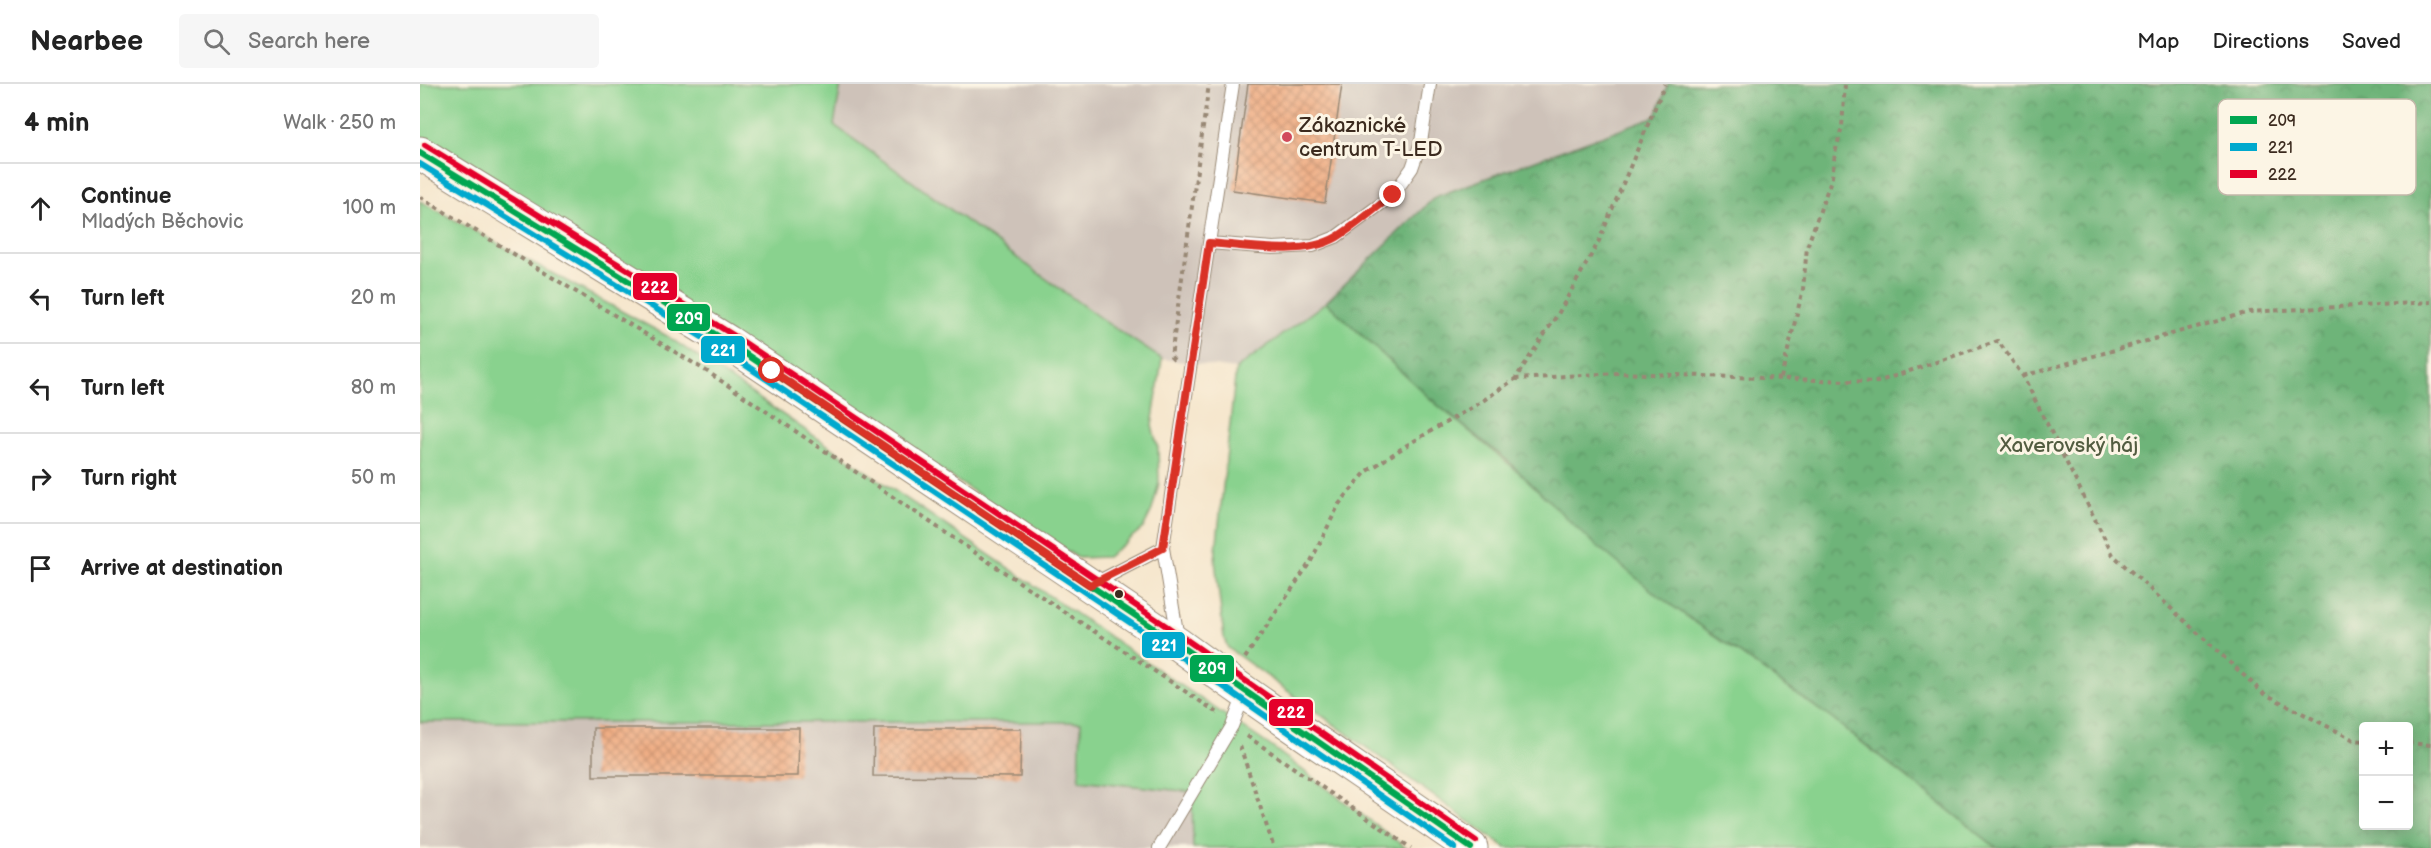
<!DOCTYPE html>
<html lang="en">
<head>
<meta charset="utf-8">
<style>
	:root { --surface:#fff; --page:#f6f6f6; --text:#222; --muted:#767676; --line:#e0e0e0 }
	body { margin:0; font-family:"Balsamiq Sans",sans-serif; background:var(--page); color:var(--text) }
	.controls { position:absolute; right:18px; bottom:18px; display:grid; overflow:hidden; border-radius:6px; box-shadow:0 3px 15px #0003 }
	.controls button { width:54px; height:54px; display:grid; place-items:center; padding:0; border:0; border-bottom:2px solid var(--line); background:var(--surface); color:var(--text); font:30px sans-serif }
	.stop { position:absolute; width:18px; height:18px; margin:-14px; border:4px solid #d93025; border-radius:50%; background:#fff }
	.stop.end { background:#d93025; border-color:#fff; box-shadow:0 2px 6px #0008 }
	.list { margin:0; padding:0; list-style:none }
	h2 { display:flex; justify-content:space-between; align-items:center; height:78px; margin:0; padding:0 24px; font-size:26px }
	h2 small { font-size:20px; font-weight:400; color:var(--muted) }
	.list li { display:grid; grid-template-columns:39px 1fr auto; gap:18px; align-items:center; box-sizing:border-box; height:90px; padding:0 24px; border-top:2px solid var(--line) }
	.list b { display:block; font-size:22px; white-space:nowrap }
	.list p { margin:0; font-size:20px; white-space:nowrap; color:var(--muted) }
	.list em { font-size:20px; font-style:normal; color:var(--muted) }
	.icon { flex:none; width:33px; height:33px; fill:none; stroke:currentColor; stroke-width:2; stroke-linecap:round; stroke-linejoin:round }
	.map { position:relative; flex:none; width:2011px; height:764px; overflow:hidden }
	header { display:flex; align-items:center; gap:36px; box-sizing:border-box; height:84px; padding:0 30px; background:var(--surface); border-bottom:2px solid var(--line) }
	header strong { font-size:28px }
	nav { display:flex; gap:33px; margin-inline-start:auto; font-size:21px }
	.search { width:420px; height:54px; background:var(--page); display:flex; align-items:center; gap:15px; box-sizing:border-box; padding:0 21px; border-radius:6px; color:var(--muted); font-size:22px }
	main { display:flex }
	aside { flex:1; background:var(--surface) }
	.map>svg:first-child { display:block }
</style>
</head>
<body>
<header>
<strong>Nearbee</strong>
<div class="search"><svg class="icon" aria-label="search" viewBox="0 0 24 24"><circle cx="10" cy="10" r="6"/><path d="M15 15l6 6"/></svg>Search here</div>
<nav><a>Map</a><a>Directions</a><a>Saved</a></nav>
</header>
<main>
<aside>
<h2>4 min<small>Walk · 250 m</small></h2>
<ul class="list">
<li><svg class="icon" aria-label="ahead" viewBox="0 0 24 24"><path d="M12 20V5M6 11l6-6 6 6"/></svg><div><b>Continue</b><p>Mladých Běchovic</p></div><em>100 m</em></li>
<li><svg class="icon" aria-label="left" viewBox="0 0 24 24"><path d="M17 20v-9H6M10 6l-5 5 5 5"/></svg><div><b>Turn left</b></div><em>20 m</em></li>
<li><svg class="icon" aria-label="left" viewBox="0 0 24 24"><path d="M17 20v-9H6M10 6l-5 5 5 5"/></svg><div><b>Turn left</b></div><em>80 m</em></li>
<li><svg class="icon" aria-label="right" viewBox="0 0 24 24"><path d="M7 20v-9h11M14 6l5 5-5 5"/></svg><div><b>Turn right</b></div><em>50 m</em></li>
<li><svg class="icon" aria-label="arrive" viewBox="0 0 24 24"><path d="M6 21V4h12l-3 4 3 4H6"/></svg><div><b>Arrive at destination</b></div></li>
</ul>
</aside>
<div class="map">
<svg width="2011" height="764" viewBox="0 0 2011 764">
	<defs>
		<pattern id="forest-crowns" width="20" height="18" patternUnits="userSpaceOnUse" patternTransform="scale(1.5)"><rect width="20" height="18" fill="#6eb479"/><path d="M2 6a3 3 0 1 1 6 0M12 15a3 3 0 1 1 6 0" fill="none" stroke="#5c9363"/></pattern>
		<pattern id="building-cross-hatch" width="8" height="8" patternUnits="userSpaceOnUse" patternTransform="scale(1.5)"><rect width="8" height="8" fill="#efaa80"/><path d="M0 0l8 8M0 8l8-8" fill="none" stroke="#c38b68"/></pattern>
	</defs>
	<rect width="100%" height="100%" fill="#fcf5e5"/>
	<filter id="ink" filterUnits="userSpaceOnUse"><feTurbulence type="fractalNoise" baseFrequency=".0167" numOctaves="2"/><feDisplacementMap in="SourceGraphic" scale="12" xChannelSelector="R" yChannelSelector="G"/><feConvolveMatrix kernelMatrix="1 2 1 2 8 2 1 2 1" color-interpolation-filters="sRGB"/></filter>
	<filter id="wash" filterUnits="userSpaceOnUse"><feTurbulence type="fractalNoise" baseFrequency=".008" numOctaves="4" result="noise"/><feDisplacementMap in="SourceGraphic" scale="24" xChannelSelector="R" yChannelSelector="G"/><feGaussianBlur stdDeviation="1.35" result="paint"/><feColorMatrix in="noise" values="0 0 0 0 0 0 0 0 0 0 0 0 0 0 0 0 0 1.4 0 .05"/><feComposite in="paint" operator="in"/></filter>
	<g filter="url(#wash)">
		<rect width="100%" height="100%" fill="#f5e5cb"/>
		<path fill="#cec2b9" d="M421 0H1248L1237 32 1015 113 906 218 816 285 742 275 687 239 414 41Z
			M0 638H662L773 708V764H0Z"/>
		<path fill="#89d28e" stroke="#627e56" stroke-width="1.5" d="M0 0H421L414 41 687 239 742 275 732 342 738 364 739 399 732 426 723 444 687 473 658 474 0 55Z
			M0 117 247 252 852 663 986 764H773L772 708 659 696 661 638H0Z
			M906 218 1015 319 1106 394 1237 511 1411 634 1577 764H1086L808 564 804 554 795 476 816 285Z"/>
		<path fill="url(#forest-crowns)" stroke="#546f4c" stroke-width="1.5" fill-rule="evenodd" d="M1248 0H2011V764H1577L1411 634 1237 511 1164 451 1088 377 1015 319 906 218 1015 113 1236 32ZM1944 642H1988V742H1944Z"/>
		<g id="blocks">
			<path fill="url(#building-cross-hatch)" d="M828 0H922L905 119 813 106Z
				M173 644H379L378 692H173Z
				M454 645H601L600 693 453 692Z"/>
		</g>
	</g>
	<g filter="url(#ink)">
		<use href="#blocks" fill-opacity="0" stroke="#988874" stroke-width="1.5"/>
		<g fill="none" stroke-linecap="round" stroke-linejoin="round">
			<g stroke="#988874" stroke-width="14">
				<path id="lane" d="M789 159 853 164 893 162 916 153 973 111 992 84 1001 58 1010 0
					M675 499 743 464
					M758 554 743 464 813 0
					M739 764 812 642 824 611"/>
			</g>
			<g stroke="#988874" stroke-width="35">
				<path id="secondary" d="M0 69 308 258 759 561C854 631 954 696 1051 764"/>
			</g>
			<path stroke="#988874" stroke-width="4" stroke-dasharray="4.5 4.5" stroke-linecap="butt" d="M0 113 288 288 572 480 798 629
				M754 276 751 273 789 0
				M1603 292 1829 228 2011 218
				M1361 294 1383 205 1387 163 1412 93 1415 69 1422 43 1425 0
				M1095 295 1198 289 1457 298 1578 257 1603 292 1693 471 1843 609 1934 656 1944 657
				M825 574 891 477 919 420 946 388 987 361 1061 318 1095 295 1138 230 1178 159 1245 0
				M827 652 991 764
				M1988 659 2011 661
				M820 662 854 764"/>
			<use href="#lane" stroke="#fff" stroke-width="12"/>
			<use href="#secondary" stroke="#fff" stroke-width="33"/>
			<g stroke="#fcf5e5" stroke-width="10">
				<path id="bus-1" d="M0 69 308 258 759 561 1051 764"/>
			</g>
			<g stroke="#fcf5e5" stroke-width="10">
				<path id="bus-2" d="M0 80 303 266 754 568 1035 764"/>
			</g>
			<g stroke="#fcf5e5" stroke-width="10">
				<path id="bus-3" d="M5 61 313 251 764 554 1056 757"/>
			</g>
			<use href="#bus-1" stroke="#00a651" stroke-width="6"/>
			<use href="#bus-2" stroke="#00a9ce" stroke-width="6"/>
			<use href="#bus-3" stroke="#e4002b" stroke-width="6"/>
		</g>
	</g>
	<g fill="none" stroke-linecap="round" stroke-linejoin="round" filter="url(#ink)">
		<path stroke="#d93025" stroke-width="8" d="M352 287 670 501 743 464 789 159C827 162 883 173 917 153 937 141 955 124 973 111"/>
	</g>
	<circle fill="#d1495b" stroke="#fcf5e5" stroke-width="2" cx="867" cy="53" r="6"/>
	<circle fill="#3b2a1e" stroke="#fcf5e5" stroke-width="2" cx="699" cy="510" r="5"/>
	<g text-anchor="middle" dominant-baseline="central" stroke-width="6" stroke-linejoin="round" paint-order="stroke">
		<g font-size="21" fill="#3b2a1e" stroke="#fcf5e5" text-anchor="start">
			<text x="879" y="41">Zákaznické<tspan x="879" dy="24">centrum T-LED</tspan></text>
		</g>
		<g font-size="21" fill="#525c40" stroke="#fcf5e5">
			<text x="1649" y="361">Xaverovský háj</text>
		</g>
	</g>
	<rect x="1798" y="15" width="198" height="96" rx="9" fill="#fcf5e5" stroke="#c2b8a9" stroke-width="1.5"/>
	<rect x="1810" y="32" width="27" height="8" fill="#00a651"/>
	<rect x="1810" y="59" width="27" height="8" fill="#00a9ce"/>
	<rect x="1810" y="86" width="27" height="8" fill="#e4002b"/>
	<g font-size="16" fill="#3b2a1e">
		<text x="1848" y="42">209</text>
		<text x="1848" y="69">221</text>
		<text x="1848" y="96">222</text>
	</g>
	<g stroke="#fcf5e5" stroke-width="2">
		<rect x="212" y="188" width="46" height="29" rx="6" fill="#e4002b"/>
		<rect x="246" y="219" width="45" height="29" rx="6" fill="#00a651"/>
		<rect x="280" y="251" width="46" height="29" rx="6" fill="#00a9ce"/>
		<rect x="721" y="547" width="45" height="28" rx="6" fill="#00a9ce"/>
		<rect x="769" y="570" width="46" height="29" rx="6" fill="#00a651"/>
		<rect x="848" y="614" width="46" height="29" rx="6" fill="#e4002b"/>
	</g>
	<g font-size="16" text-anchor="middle" font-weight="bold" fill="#fff">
		<text x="235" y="209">222</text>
		<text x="269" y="240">209</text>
		<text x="303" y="272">221</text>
		<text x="744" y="567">221</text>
		<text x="792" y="590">209</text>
		<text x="871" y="634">222</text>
	</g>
</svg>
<div class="controls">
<button>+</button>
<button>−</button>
</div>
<div class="stop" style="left:352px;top:287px"></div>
<div class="stop end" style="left:973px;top:111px"></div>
</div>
</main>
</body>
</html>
